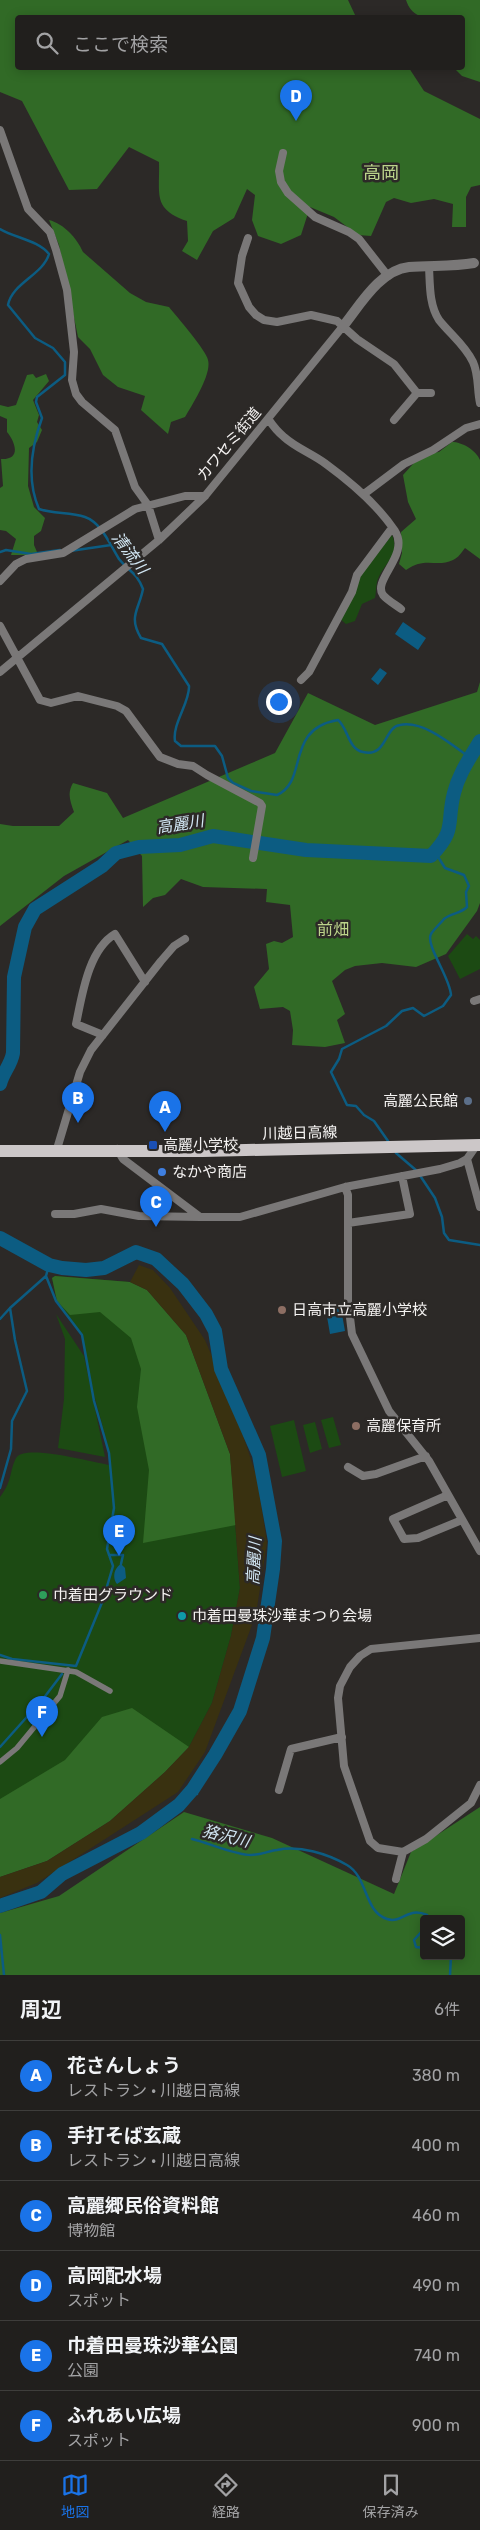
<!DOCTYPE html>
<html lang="ja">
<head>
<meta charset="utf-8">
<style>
	:root { --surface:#211f1d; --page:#292726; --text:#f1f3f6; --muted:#a2a2a4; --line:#3e3d3b; --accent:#1a73e8 }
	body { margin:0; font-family:Rubik,"Noto Sans JP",sans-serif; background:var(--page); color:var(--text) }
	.controls { position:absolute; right:15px; bottom:15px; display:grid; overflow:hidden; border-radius:5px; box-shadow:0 2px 12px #0003 }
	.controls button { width:45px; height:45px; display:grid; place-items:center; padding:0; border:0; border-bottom:1px solid var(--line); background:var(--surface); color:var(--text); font:25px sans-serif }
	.you { position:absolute; left:278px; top:701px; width:18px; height:18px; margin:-12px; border:4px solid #fff; border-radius:50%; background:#1a73e8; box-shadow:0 0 0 8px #1a73e833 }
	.badge { display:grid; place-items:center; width:32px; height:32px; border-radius:50%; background:var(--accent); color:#fff; font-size:16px; font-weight:700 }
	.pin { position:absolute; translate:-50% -41px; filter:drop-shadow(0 1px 2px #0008) }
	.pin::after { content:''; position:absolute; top:26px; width:18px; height:15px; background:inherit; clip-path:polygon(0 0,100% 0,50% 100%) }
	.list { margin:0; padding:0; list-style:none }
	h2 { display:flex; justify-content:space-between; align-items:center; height:65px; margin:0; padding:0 20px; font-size:21px }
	h2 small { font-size:16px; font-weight:400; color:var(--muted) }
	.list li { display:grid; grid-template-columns:32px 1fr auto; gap:15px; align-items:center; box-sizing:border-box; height:70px; padding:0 20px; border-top:1px solid var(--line) }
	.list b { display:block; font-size:19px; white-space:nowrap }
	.list p { margin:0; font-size:16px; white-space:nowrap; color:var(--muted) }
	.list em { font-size:16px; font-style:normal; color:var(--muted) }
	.icon { flex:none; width:28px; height:28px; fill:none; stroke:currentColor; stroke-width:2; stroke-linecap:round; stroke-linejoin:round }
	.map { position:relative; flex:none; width:480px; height:1975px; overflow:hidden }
	.search { position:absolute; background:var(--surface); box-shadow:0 2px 12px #0003; left:15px; right:15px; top:15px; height:55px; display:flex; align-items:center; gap:12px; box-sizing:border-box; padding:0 18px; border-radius:5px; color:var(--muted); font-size:19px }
	.sheet { height:485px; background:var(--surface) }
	nav { display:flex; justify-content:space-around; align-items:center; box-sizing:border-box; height:70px; border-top:1px solid var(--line); background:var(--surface); font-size:14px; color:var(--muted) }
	nav a { display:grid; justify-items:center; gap:2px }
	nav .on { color:var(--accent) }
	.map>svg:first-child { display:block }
</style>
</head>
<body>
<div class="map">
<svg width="480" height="1975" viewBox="0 0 480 1975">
	<rect width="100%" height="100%" fill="#2c2927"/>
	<path fill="#1c4a13" d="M392 535C401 556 383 563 377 582 376 587 376 592 375 598L362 604 355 621 346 624 339 618 359 576Z
		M467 934 473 939 476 936 480 940V969L460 979 448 956Z
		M55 1276 130 1282 230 1454 240 1588 231 1636 212 1703 189 1747 0 1877V1497C13 1480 9 1472 16 1458 24 1443 95 1463 110 1465V1453L94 1395 82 1334 57 1301 52 1278Z
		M56 1314 84 1356 105 1457 58 1448 64 1399 65 1339Z
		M333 1417 341 1445 329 1448 321 1420Z
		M294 1420 306 1471 282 1477 270 1426Z
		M315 1422 322 1449 310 1453 303 1425Z"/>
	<path fill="#316a26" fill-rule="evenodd" d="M0 0H348L356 17 18 18V68H409L424 91 480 119V185L471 187 466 197V227H452L453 204 434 199 411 203 394 198 386 202 371 236 358 235 334 217 310 207 301 235 281 244 258 236 252 220 255 195 247 189 234 218 213 231 197 260 182 251 188 241 187 221C152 209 160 194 159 162L129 147 97 189 69 190 22 101 0 92Z
		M406 0H480V82L462 76 454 68H462V18C440 18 414 25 406 0Z
		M49 220C64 224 77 238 83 252L130 293 146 302 169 307C177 317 206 350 208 360 212 374 192 405 185 417L171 422 168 434 141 410 145 396 118 387 103 375 90 349 78 337 59 245Z
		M33 374 36 378 46 374 49 381 33 400 39 415 37 422 42 430 37 442 29 448 28 486 34 507 45 518 41 531 34 536V545L37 552 32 555H11L16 539 6 531 0 530V488L3 486 1 459C21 460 16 443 7 432V419L0 416V405L8 407 16 405 27 375Z
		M452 442C462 442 476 450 480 460V559L465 548C462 552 458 558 453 560 436 568 426 556 406 570L399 564 402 553 401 532 416 519 408 502 403 475 422 454 439 452Z
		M480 682V903L477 911 446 954 416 967 382 963 355 966 345 970 332 981 345 1014 337 1020 345 1043 325 1047 292 1045 293 1030 290 1011 283 1007 260 1009 254 987 269 969 266 944 274 941 282 943 293 937 290 905 266 902 267 889 203 887 181 879 165 895 153 898 143 907 142 856 128 840 64 876 0 926V824L13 826H59L74 812C70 801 67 793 73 783L107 793 123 818 275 753 308 693 375 725 477 692Z
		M55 1276 130 1282 147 1290 186 1335 230 1454 236 1525 143 1543 149 1470 137 1407 141 1369 131 1338 100 1312 70 1315 57 1301 52 1278Z
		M132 1708 189 1747 165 1772 110 1821 47 1861 0 1877V1799L65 1760 102 1717Z
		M480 1807V1975H0V1913L59 1896 184 1812 272 1838 394 1894 411 1852ZM424 1919H461V1956H424Z"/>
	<path fill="#393110" d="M139 1265 153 1270 170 1288 205 1340 234 1408 257 1478 267 1543 256 1614 205 1752 178 1792 37 1883 0 1898V1877L47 1861 110 1821 165 1772 189 1747 212 1703 231 1636 240 1588 230 1454 186 1335 147 1290 130 1282Z"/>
	<path fill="#0c5c82" d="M403 622 426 638 418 650 395 634Z
		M380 668 387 673 378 685 371 679Z
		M340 1303 345 1331 330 1334 325 1305Z
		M121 1564 125 1568 126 1578 117 1584C112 1578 114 1568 121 1564Z"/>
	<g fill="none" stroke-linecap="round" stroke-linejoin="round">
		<path stroke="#0c5c82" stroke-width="2.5" d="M0 229C15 238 38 240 49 254 43 275 12 283 8 305L35 338 53 348 65 362V375L37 397 36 402 42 418C31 448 26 479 39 509 54 514 70 512 85 517 102 523 110 545 119 559 129 572 136 571 143 589 139 610 128 616 141 638L162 644 189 686C190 702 172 724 175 741L181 746H215L222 756 228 778 233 783 251 791 277 795C309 781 284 729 338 720 348 728 348 749 363 752 387 758 384 727 400 725 423 720 451 744 469 757
			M70 551 111 545
			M0 552 6 550 31 554 60 550
			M388 1141 374 1121 364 1115 356 1106 347 1105 331 1072 339 1059 342 1049 386 1026 402 1011 413 1008 424 1016 443 1006 451 995C450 977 425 945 431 934 434 929 440 924 444 919 451 913 460 914 467 907L466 892 469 886 464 875 445 868 435 852
			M396 1153 417 1171 435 1198 442 1217 444 1233 449 1240 480 1245
			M0 1319 10 1308
			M0 1488 11 1449 12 1421 27 1391 15 1340 10 1308 46 1276
			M109 1555H123L121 1564
			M0 1655 12 1659 76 1666 103 1600 113 1566 107 1549 114 1508 109 1453 94 1401 82 1335 56 1301 46 1276 49 1265
			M0 1747 43 1699 62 1674
			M193 1789 197 1794
			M192 1839C209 1843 235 1855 251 1855 261 1855 268 1851 277 1850 300 1845 328 1854 347 1865 368 1877 364 1912 387 1919 402 1924 408 1906 427 1915L428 1919
			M424 1929 414 1940 416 1947 424 1948
			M0 1935 4 1975
			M450 1975 451 1956"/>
		<path stroke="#0c5c82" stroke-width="14" d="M0 1084C3 1072 11 1065 13 1053L14 977 25 927 35 909 102 866 116 853 139 847 180 845 213 836 306 850 431 856C457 829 446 824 454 793 459 773 470 758 480 741
			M0 1238 49 1265 62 1268 86 1270 104 1268 136 1252 156 1259 183 1284 206 1314 215 1331 221 1369 259 1455 275 1541 273 1569 263 1638 240 1711 215 1755 193 1789 179 1805 141 1833 62 1874 41 1892 0 1906"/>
		<path stroke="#7a7878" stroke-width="5.5" d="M0 1661 76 1672 110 1691
			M0 1762 17 1748 60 1696 68 1670"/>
		<path stroke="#7a7878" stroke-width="8" d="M0 130 28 209 50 232 56 250 67 290 74 352 72 380 76 394 82 402 115 430 135 487 148 505 159 540
			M283 153 279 171 281 182 288 193 315 217 349 232 359 239 388 276
			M248 238 242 256 238 283 249 307 256 315 264 320 277 322 311 315 337 321 357 339 394 364 417 393
			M429 267C430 284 429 305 439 320 450 334 465 345 473 362 479 375 477 390 480 403
			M269 420C273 426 278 432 284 437 296 448 313 454 326 464 352 483 377 504 395 531 410 555 372 580 383 595 387 600 396 605 401 609
			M394 420 417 393H431
			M364 494 404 464 433 450 466 428 480 424
			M0 581 16 564 26 559 63 553 135 509 185 496H205
			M0 626 40 700 51 703 78 696 117 706 126 711 160 757 178 764 193 766 207 775 260 803 262 806 253 858
			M0 672 159 540 205 496 344 325
			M301 680 309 672 352 592 357 575 392 528
			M474 1001 480 999
			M103 1035 76 1024C82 996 88 950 115 934L145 982
			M57 1149 80 1072 91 1050 161 961 174 946 185 939
			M117 1149 123 1159 200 1217H240L345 1187 440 1169 460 1163 467 1159 476 1146
			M467 1159 480 1207
			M345 1187 348 1195V1301L352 1334 389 1411 429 1461 480 1551
			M55 1214H74L101 1209 139 1216 200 1217
			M348 1223 410 1214 402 1176
			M348 1467 363 1476 376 1474 426 1456
			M448 1495 393 1519 404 1539 418 1538 462 1520
			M480 1638 371 1649 360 1656 350 1667 340 1686 338 1698 344 1766 370 1841 378 1848 403 1852 426 1839 471 1803 480 1785
			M279 1790 291 1749 342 1737
			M396 1879 403 1852"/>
		<path stroke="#7a7878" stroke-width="10" d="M344 325C360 305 380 270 409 267 430 265 452 267 474 263"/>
		<path stroke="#ccc7c8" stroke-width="12" d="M0 1151H203L480 1145"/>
	</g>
	<circle fill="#5c6f8a" stroke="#2c2927" stroke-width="2" cx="468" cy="1101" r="5"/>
	<rect fill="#1a4fb4" stroke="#2c2927" stroke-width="2" x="148" y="1140" width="10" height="10" rx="2.5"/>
	<circle fill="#3f7fe0" stroke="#2c2927" stroke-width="2" cx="162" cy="1172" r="5"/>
	<g fill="#8d6e63" stroke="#2c2927" stroke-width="2">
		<circle cx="282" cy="1310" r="5"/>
		<circle cx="356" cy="1426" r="5"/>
	</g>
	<circle fill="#2e9e5b" stroke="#2c2927" stroke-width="2" cx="43" cy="1595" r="5"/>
	<circle fill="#0f9aa8" stroke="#2c2927" stroke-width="2" cx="182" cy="1616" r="5"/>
	<g text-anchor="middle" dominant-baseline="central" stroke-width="5" stroke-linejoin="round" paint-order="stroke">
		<g font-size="15" fill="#f5f3f2" stroke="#2c2927">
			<text transform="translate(229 444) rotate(-50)">カワセミ街道</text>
			<text transform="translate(300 1133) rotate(-1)">川越日高線</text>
		</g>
		<g font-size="15" fill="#f5f3f2" stroke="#2c2927" text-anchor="start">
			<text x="458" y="1101" text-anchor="end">高麗公民館</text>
			<text x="163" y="1145">高麗小学校</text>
			<text x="172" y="1172">なかや商店</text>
			<text x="292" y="1310">日高市立高麗小学校</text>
			<text x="366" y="1426">高麗保育所</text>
			<text x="53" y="1595">巾着田グラウンド</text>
			<text x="192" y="1616">巾着田曼珠沙華まつり会場</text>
		</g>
		<g font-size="16" font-style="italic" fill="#d2e7f4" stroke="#2c2927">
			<text transform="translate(130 553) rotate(52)">清流川</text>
			<text transform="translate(180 824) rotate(-9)">高麗川</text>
			<text transform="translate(254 1561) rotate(-87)">高麗川</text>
			<text transform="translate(226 1836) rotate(14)">狢沢川</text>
		</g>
		<g font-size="16" fill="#bcd48b" stroke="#2c2927">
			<text x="333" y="929">前畑</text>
		</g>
		<g font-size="18" fill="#bcd48b" stroke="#2c2927">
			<text x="381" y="173">高岡</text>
		</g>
	</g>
</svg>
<div class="controls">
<button><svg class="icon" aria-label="layers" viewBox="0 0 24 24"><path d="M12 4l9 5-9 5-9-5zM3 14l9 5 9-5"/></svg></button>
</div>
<div class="you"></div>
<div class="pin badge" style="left:165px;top:1132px">A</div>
<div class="pin badge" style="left:78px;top:1123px">B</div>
<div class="pin badge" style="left:156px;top:1227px">C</div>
<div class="pin badge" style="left:296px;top:121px">D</div>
<div class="pin badge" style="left:119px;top:1556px">E</div>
<div class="pin badge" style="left:42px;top:1737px">F</div>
<div class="search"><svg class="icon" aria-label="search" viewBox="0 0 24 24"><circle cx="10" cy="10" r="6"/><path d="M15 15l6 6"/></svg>ここで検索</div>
</div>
<section class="sheet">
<h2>周辺<small>6件</small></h2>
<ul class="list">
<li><span class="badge">A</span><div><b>花さんしょう</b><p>レストラン · 川越日高線</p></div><em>380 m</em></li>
<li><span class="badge">B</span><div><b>手打そば玄蔵</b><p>レストラン · 川越日高線</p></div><em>400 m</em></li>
<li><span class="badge">C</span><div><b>高麗郷民俗資料館</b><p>博物館</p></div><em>460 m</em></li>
<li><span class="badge">D</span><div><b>高岡配水場</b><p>スポット</p></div><em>490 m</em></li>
<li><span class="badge">E</span><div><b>巾着田曼珠沙華公園</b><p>公園</p></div><em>740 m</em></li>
<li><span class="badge">F</span><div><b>ふれあい広場</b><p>スポット</p></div><em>900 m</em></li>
</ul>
</section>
<nav>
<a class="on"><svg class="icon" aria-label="map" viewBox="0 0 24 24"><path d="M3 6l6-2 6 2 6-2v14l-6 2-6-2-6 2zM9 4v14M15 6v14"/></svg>地図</a>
<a><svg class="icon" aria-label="directions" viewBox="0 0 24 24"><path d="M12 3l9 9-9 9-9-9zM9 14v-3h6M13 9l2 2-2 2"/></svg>経路</a>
<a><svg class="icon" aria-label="saved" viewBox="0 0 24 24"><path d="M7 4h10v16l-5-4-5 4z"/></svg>保存済み</a>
</nav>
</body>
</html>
